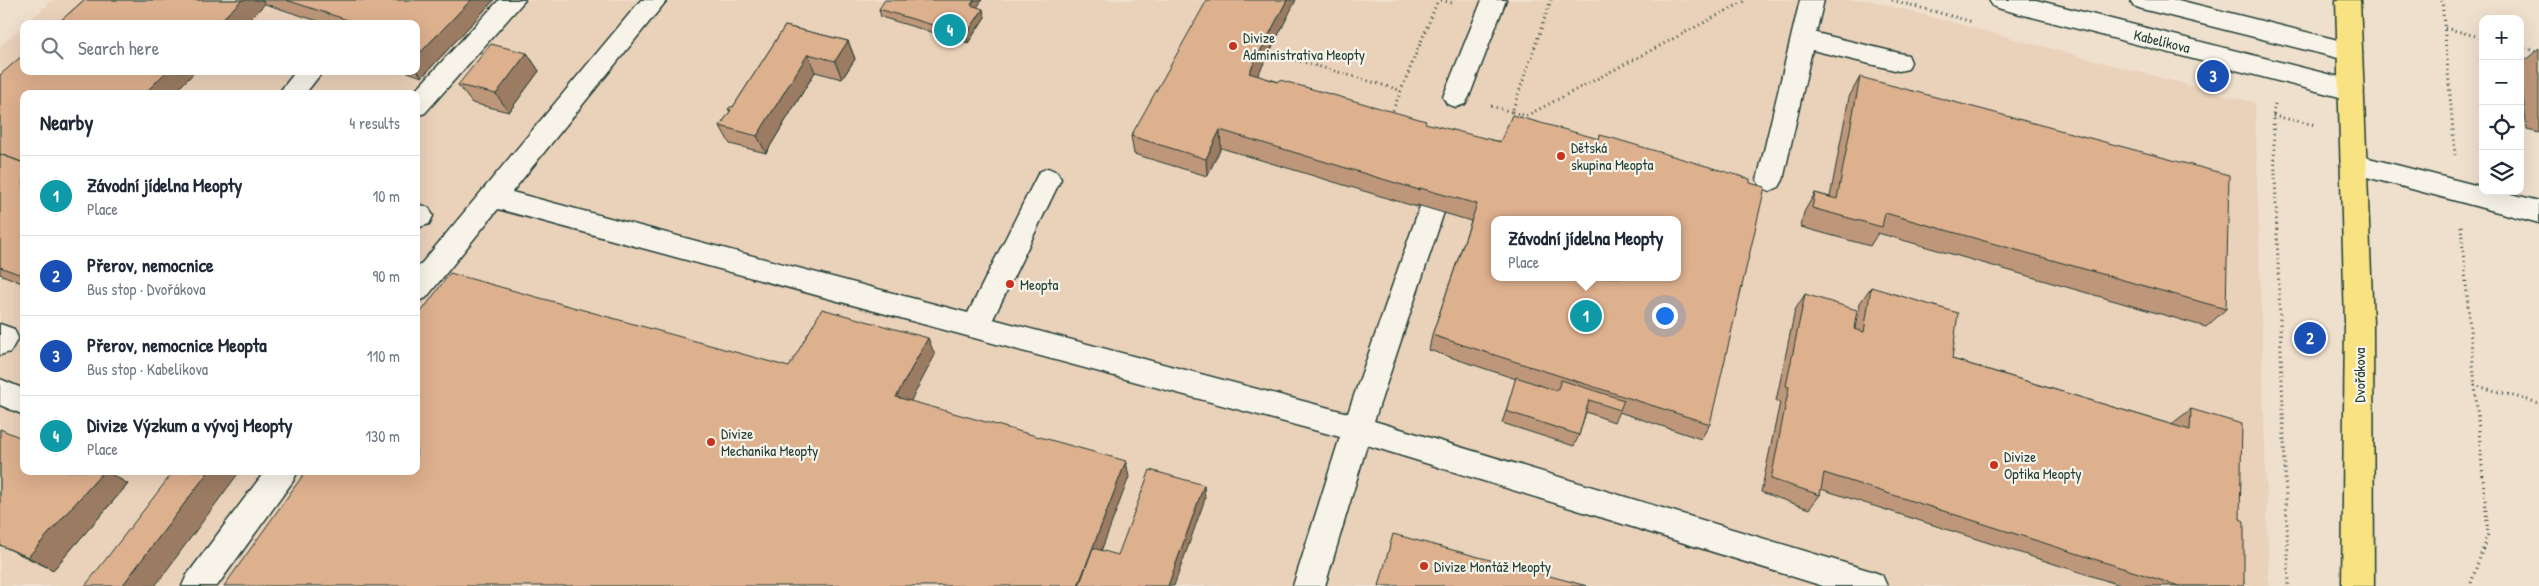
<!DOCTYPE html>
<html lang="en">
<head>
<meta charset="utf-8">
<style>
	:root { --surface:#fff; --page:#f6f6f7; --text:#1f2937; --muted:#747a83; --line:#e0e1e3; --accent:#c8321e }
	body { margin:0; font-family:"Patrick Hand",sans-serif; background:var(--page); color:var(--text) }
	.controls { position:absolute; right:15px; top:15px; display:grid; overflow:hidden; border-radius:10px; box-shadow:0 5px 20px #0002 }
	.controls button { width:45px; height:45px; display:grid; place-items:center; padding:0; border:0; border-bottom:1px solid var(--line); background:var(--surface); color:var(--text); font:25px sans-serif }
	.you { position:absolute; left:1664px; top:315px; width:18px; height:18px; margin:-12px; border:4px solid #fff; border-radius:50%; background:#1a73e8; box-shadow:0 0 0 8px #1a73e833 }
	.badge { display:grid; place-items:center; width:32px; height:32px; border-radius:50%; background:var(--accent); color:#fff; font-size:16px; font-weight:700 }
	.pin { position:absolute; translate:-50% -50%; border:2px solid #fff; box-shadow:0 1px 5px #0006 }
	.popup { position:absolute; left:1491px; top:216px; width:190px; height:65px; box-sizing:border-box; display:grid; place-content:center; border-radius:10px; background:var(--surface); filter:drop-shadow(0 1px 4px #0005); font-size:16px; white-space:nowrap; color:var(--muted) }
	.popup b { font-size:19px; color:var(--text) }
	.popup::after { content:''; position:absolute; left:50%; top:100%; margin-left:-10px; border:10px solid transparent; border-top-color:var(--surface) }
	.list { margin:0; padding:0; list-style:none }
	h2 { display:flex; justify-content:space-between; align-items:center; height:65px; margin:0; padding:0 20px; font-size:21px }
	h2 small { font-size:16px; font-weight:400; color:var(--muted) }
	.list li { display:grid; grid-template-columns:32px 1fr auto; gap:15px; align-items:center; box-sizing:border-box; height:80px; padding:0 20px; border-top:1px solid var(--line) }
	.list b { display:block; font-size:19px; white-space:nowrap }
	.list p { margin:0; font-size:16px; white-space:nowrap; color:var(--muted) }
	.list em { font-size:16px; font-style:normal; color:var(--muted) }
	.icon { flex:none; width:28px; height:28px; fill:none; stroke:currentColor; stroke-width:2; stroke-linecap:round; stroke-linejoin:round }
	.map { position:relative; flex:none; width:2539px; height:586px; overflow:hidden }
	.search { position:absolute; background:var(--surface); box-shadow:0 5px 20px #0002; left:20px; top:20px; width:400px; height:55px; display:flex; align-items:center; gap:12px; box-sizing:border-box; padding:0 18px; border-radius:10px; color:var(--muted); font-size:19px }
	.panel { position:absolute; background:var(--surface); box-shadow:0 5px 20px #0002; left:20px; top:90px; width:400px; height:385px; border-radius:10px }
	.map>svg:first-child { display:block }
</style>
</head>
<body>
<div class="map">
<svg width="2539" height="586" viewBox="0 0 2539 586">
	<rect width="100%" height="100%" fill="#efdfcd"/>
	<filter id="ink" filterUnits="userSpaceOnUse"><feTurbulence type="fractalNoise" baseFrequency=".02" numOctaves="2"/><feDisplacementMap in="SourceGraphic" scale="10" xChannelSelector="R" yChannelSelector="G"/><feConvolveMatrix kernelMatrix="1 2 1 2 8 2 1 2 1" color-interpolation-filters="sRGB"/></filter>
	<g filter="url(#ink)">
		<path fill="#ead1ba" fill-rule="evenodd" d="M53 0H1868L2255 103 2269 586H0V46L24 26V71H416V24H26ZM24 94H416V471H24ZM1495 220H1677V277H1495Z"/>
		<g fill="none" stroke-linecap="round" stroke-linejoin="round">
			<g stroke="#1f3d34" stroke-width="3">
				<path id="minor" d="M499 0H525L425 113 416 116V94H412Z
					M641 0H667L512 192 968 313 1039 172 1048 168 1057 172 1061 179 993 319 1348 413 1419 209 1423 201 1432 198 1441 201 1445 209 1374 421 1871 571 1882 575 1887 586H1823L1367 445 1325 586H1293L1340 437 498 209 426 298 416 302V270Z
					M1482 0H1506L1469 97 1465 104 1456 107 1447 104 1443 97Z
					M1800 0H1824L1816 33 1899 53 1908 55 1911 62 1908 69 1899 71 1812 50 1783 180 1779 187 1770 191 1761 187 1757 180Z
					M1989 0H2036L2351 80 2360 83 2364 90 2360 97 2351 100 2001 9 1993 6Z
					M2130 0H2178L2350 43 2359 45 2362 52 2359 59 2350 61 2142 9 2134 6Z
					M296 71H323L305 94H278Z
					M2353 154 2483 187V191H2500L2539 201V223L2344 171 2340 164 2344 157Z
					M416 203 429 208 433 216 429 224 420 227 416 226Z
					M0 324 14 329 18 338 10 352 0 355Z
					M0 379 24 389V415L0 405Z
					M265 471H298L293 481 217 586H182L187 575Z"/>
			</g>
			<g stroke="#1f3d34" stroke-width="3">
				<path id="major" d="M2336 0H2360L2373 324 2374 586H2342L2345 324Z"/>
			</g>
			<path stroke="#1f3d34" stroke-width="3" stroke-dasharray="1 4" stroke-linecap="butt" d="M1441 0 1455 4
				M1892 0 1973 22
				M2442 0 2455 155
				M2445 28 2483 38
				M2520 47 2539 52
				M1286 57 1400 90
				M2275 104 2273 116 2289 586
				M1491 106 1512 112 1551 0
				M1512 112 1526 116 1747 0
				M1391 115 1438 0
				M2273 116 2316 125
				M2461 226 2488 534 2470 586
				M2474 385 2539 403"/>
			<use href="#minor" fill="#f7f3e8" fill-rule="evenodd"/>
			<use href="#major" fill="#f8e281" fill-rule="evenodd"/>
		</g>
		<path fill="#be977a" stroke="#1f3d34" d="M84 0H494L422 77 405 71H416V24H327L265 4 245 24H57Z
			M977 7 985 17 968 43 881 17 879 9Z
			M785 26 848 41 855 59 842 79 815 72 766 153 730 144 720 126 730 112 728 109 733 107Z
			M2539 48V133L2527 130 2520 72V65Z
			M527 53 539 71 509 112 472 103 458 85Z
			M0 75 24 94V284L0 274Z
			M1258 76 1425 123 1710 424 1701 439 1619 412 1614 422 1586 412 1579 435 1574 446 1502 423 1516 379 1429 350 1432 335 1471 221 1417 205V207L1221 148 1207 176 1134 154 1131 136Z
			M1860 77 2226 309 2206 327 1878 233 1870 246 1801 227 1804 212 1815 193 1830 197 1849 97Z
			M1871 287 1952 359 2173 425V423L2191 409 2240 519 2244 586H2123L1821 489 1820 495 1809 509 1761 492 1780 402 1776 401 1795 310 1805 294 1854 329H1856L1860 303Z
			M0 429 24 471H106L128 484 53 570 0 545Z"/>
		<path fill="#9b7b63" stroke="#1f3d34" d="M242 0H262L265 4 245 24H217Z
			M471 0H494L422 77 416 69V57Z
			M974 0H982L973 14 971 5Z
			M1287 0H1296L1250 91 1249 73Z
			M983 9 985 17 968 43 966 35Z
			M848 41 855 59 842 79 835 61Z
			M527 53 539 71 509 112 496 94Z
			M808 54 815 72 766 153 757 136Z
			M167 71H196L173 94H144Z
			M1220 130 1221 148 1207 176 1206 159Z
			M928 338 935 355 904 414 896 397Z
			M1126 461 1129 477 1088 586H1078Z
			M104 471H106L128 484 53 570 28 557Z
			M209 471H240L155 586H122Z
			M1204 485 1205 499 1174 586H1168Z"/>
		<path fill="#ddb08e" stroke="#1f3d34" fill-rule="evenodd" d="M84 0H242L217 24H57Z
			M286 0H471L416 57V24H360Z
			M885 0H974L971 5 983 9 966 35 879 9Z
			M1207 0H1287L1249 73 1278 82 1280 80 1426 121 1425 123 1500 142 1512 115 1599 139 1600 135 1612 138 1750 179V183L1765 187 1710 424 1432 335 1477 204 1420 188 1419 190 1220 130 1206 159 1131 136ZM1495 220H1677V277H1495Z
			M785 26 848 41 835 61 808 54 757 136 720 126 731 110 728 109 730 107H733Z
			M491 44 527 53 496 94 458 85Z
			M24 54V71H167L144 94H24V163L0 154V75Z
			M1860 77 2229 175 2226 309 1885 213 1882 227 1812 208 1815 193 1837 199Z
			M0 154 24 163V276L0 267Z
			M450 273 789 367 822 309 928 338 896 397 1126 461 1078 586H224L306 471H416V319Z
			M1871 287 1958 313 1952 359 2190 430 2191 409 2242 424 2240 519 2244 521V586H2179L1824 473 1820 495 1771 479 1789 387 1786 386 1805 294 1857 310 1854 329 1864 332Z
			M1516 377 1557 391 1561 380 1624 400 1620 410 1589 400 1579 435 1506 411Z
			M0 429 24 439V471H104L28 557 0 545Z
			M1150 470 1204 485 1168 586H1079L1093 548 1118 555Z
			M174 471H209L122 586H85Z
			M1393 534 1587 586H1379Z"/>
	</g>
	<g fill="#c8321e" stroke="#f7f3e8" stroke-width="2">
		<circle cx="1233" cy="46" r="5"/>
		<circle cx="1561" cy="156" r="5"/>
		<circle cx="1010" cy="284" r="5"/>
		<circle cx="711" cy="442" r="5"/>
		<circle cx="1994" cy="465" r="5"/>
		<circle cx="1424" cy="566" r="5"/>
	</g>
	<g text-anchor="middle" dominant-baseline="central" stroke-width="4.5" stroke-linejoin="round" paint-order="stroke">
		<g font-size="15" fill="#1f3d34" stroke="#f7f3e8" text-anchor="start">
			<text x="1243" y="37">Divize<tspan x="1243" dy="17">Administrativa Meopty</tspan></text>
			<text x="1571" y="147">Dětská<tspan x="1571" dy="17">skupina Meopta</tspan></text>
			<text x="1020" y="284">Meopta</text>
			<text x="721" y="433">Divize<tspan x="721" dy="17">Mechanika Meopty</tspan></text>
			<text x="2004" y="456">Divize<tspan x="2004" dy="17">Optika Meopty</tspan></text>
			<text x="1434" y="566">Divize Montáž Meopty</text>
		</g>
		<g font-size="15" fill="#1f3d34" stroke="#f7f3e8">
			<text transform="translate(2162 41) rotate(14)">Kabelíkova</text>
			<text transform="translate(2359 375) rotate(-90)">Dvořákova</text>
		</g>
	</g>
</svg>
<div class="controls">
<button>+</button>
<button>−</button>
<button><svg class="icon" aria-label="locate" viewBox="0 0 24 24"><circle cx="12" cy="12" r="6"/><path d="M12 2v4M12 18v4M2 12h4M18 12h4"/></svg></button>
<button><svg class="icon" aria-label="layers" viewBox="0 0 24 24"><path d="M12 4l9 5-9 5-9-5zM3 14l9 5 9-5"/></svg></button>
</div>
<div class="you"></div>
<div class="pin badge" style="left:1586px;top:316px;background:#0f9aa8">1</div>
<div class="popup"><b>Závodní jídelna Meopty</b>Place</div>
<div class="pin badge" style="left:2310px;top:338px;background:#1a4fb4">2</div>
<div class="pin badge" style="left:2213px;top:76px;background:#1a4fb4">3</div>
<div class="pin badge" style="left:950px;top:30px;background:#0f9aa8">4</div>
<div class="search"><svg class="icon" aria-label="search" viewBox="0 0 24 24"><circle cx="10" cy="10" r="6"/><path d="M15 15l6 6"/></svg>Search here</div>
<section class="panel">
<h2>Nearby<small>4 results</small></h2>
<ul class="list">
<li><span class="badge" style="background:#0f9aa8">1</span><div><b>Závodní jídelna Meopty</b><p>Place</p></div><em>10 m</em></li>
<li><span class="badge" style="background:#1a4fb4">2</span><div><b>Přerov, nemocnice</b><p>Bus stop · Dvořákova</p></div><em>90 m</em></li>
<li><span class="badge" style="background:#1a4fb4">3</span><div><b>Přerov, nemocnice Meopta</b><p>Bus stop · Kabelíkova</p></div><em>110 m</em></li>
<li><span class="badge" style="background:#0f9aa8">4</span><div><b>Divize Výzkum a vývoj Meopty</b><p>Place</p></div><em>130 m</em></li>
</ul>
</section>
</div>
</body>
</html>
